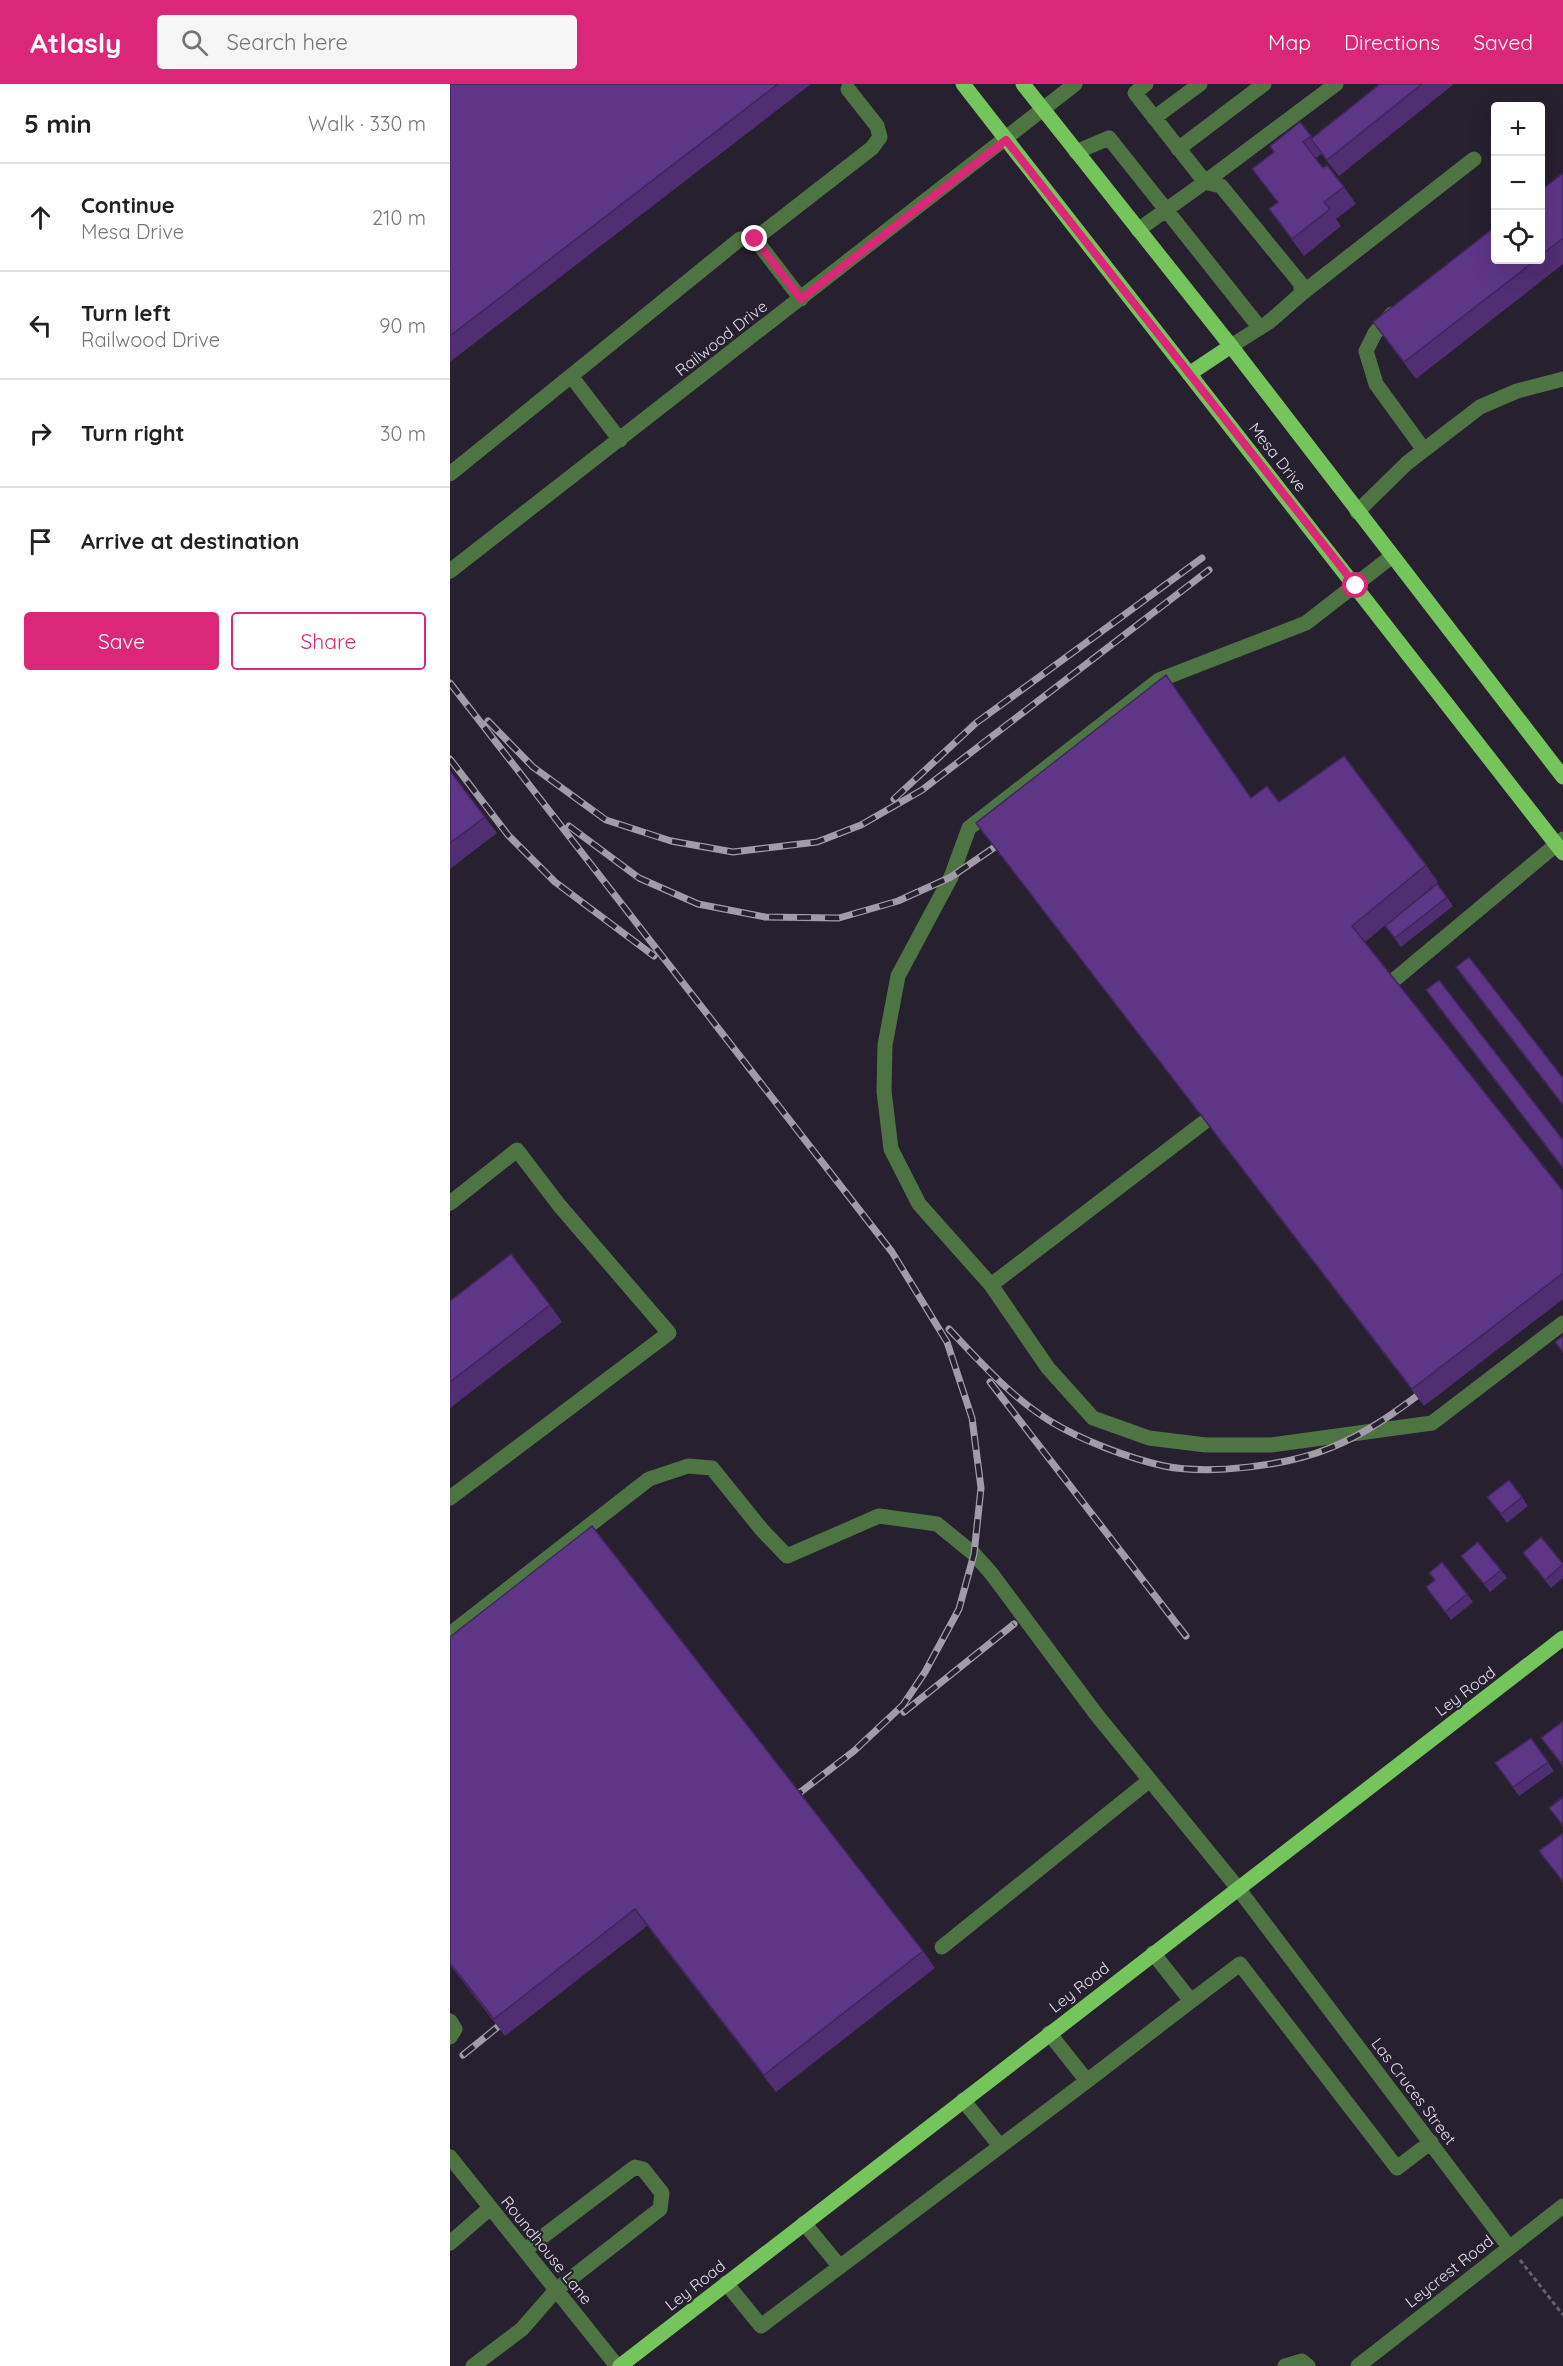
<!DOCTYPE html>
<html lang="en">
<head>
<meta charset="utf-8">
<style>
	:root { --surface:#fff; --page:#f6f6f6; --text:#202124; --muted:#757577; --line:#e0e0e0; --accent:#db2777 }
	body { margin:0; font-family:Quicksand,sans-serif; background:var(--page); color:var(--text) }
	.controls { position:absolute; right:18px; top:18px; display:grid; overflow:hidden; border-radius:6px; box-shadow:0 6px 24px #0002 }
	.controls button { width:54px; height:54px; display:grid; place-items:center; padding:0; border:0; border-bottom:2px solid var(--line); background:var(--surface); color:var(--text); font:30px sans-serif }
	.stop { position:absolute; width:18px; height:18px; margin:-14px; border:4px solid #db2777; border-radius:50%; background:#fff }
	.stop.end { background:#db2777; border-color:#fff; box-shadow:0 2px 6px #0008 }
	.list { margin:0; padding:0; list-style:none }
	h2 { display:flex; justify-content:space-between; align-items:center; height:78px; margin:0; padding:0 24px; font-size:26px }
	h2 small { font-size:20px; font-weight:400; color:var(--muted) }
	.list li { display:grid; grid-template-columns:39px 1fr auto; gap:18px; align-items:center; box-sizing:border-box; height:108px; padding:0 24px; border-top:2px solid var(--line) }
	.list b { display:block; font-size:22px; white-space:nowrap }
	.list p { margin:0; font-size:20px; white-space:nowrap; color:var(--muted) }
	.list em { font-size:20px; font-style:normal; color:var(--muted) }
	.actions { display:flex; gap:12px; padding:18px 24px }
	.actions a { flex:1; padding:14px 0; border:2px solid var(--accent); border-radius:6px; text-align:center; font-size:21px; color:var(--accent) }
	.actions .main { background:var(--accent); color:#fff }
	.icon { flex:none; width:33px; height:33px; fill:none; stroke:currentColor; stroke-width:2; stroke-linecap:round; stroke-linejoin:round }
	.map { position:relative; flex:none; width:1113px; height:2282px; overflow:hidden }
	header { display:flex; align-items:center; gap:36px; box-sizing:border-box; height:84px; padding:0 30px; background:var(--accent); color:#fff }
	header strong { font-size:28px }
	nav { display:flex; gap:33px; margin-inline-start:auto; font-size:21px }
	.search { width:420px; height:54px; background:var(--page); display:flex; align-items:center; gap:15px; box-sizing:border-box; padding:0 21px; border-radius:6px; color:var(--muted); font-size:22px }
	main { display:flex }
	aside { flex:1; background:var(--surface) }
	.map>svg:first-child { display:block }
</style>
</head>
<body>
<header>
<strong>Atlasly</strong>
<div class="search"><svg class="icon" aria-label="search" viewBox="0 0 24 24"><circle cx="10" cy="10" r="6"/><path d="M15 15l6 6"/></svg>Search here</div>
<nav><a>Map</a><a>Directions</a><a>Saved</a></nav>
</header>
<main>
<aside>
<h2>5 min<small>Walk · 330 m</small></h2>
<ul class="list">
<li><svg class="icon" aria-label="ahead" viewBox="0 0 24 24"><path d="M12 20V5M6 11l6-6 6 6"/></svg><div><b>Continue</b><p>Mesa Drive</p></div><em>210 m</em></li>
<li><svg class="icon" aria-label="left" viewBox="0 0 24 24"><path d="M17 20v-9H6M10 6l-5 5 5 5"/></svg><div><b>Turn left</b><p>Railwood Drive</p></div><em>90 m</em></li>
<li><svg class="icon" aria-label="right" viewBox="0 0 24 24"><path d="M7 20v-9h11M14 6l5 5-5 5"/></svg><div><b>Turn right</b></div><em>30 m</em></li>
<li><svg class="icon" aria-label="arrive" viewBox="0 0 24 24"><path d="M6 21V4h12l-3 4 3 4H6"/></svg><div><b>Arrive at destination</b></div></li>
</ul>
<div class="actions"><a class="main">Save</a><a>Share</a></div>
</aside>
<div class="map">
<svg width="1113" height="2282" viewBox="0 0 1113 2282">
	<rect width="100%" height="100%" fill="#27202f"/>
	<g fill="none" stroke-linecap="round" stroke-linejoin="round">
		<path stroke="#655f6d" stroke-width="3" stroke-dasharray="4.5 3" stroke-linecap="butt" d="M1070 2176 1113 2231"/>
		<path stroke="#4f7443" stroke-width="15" d="M696 0 685 9 755 98 886 0
			M704 34 750 0
			M728 65 814 0
			M626 68 659 54 810 244
			M688 146 755 98 771 102 851 200V210L819 238 781 262
			M305 155 422 64 430 53 427 42 398 5
			M851 210 1024 75
			M942 230 925 249 916 267 926 300 974 366
			M121 292 170 356
			M0 390 290 155H305L351 215
			M907 428 957 379 1030 323 1067 307 1113 295
			M941 473 856 539 709 596 519 744 501 793 448 892 435 961 434 1007 441 1065 469 1120 541 1201 598 1284 643 1334 699 1354 756 1361H821L982 1339 1113 1239
			M0 487 625 0
			M944 896 1113 755
			M0 1119 67 1066 109 1121 219 1249 0 1414
			M541 1201 753 1039
			M0 1550 199 1395 238 1382 262 1384 312 1446 337 1472 429 1432 487 1440 524 1470 541 1489 646 1630 787 1803 1059 2163
			M492 1863 700 1696
			M741 1917 790 1880 947 2084 981 2058
			M0 1937 5 1945 0 1953
			M599 1949 637 1997 741 1917 703 1869
			M513 2016 550 2062
			M0 2073 167 2282
			M354 2139 390 2183
			M0 2159 40 2124
			M276 2199 311 2242 637 1997
			M23 2282 72 2245 106 2206 210 2125 212 2109 193 2085 185 2083 75 2166
			M835 2282 852 2277 858 2282
			M908 2282 1113 2122"/>
		<path stroke="#76c55c" stroke-width="15" d="M513 0 1113 769
			M573 0 781 262 1113 693
			M739 290 781 262
			M170 2282 1113 1554"/>
		<g stroke="#a19ca8" stroke-width="7">
			<path id="rail" d="M0 599 442 1168 497 1258 522 1334 531 1404 524 1470 509 1525 475 1588 453 1621 404 1667 335 1720
				M38 637 83 683 156 736 221 757 283 768 367 758 411 741 472 706 759 486
				M0 675 58 751 105 798 204 872
				M444 715 526 639 752 474
				M119 742 189 794 248 820 315 833 389 834 448 817 501 793 558 754
				M499 1245C530 1278 561 1313 600 1337 631 1356 678 1374 714 1382 759 1391 837 1382 880 1364 916 1350 949 1326 980 1302
				M540 1298 736 1552
				M454 1628 564 1540
				M13 1971 60 1933"/>
		</g>
		<use href="#rail" stroke="#27202f" stroke-width="4.5" stroke-dasharray="14" stroke-linecap="butt"/>
	</g>
	<path fill="#502e72" d="M0 0H361L0 278Z
		M930 0H1004L889 92 871 70 866 74 873 84 894 103 906 120 886 135 891 142 854 172 819 125 828 119 802 85 824 68 850 38 862 54Z
		M1113 89V180L966 295 923 238 1046 176H1090V107Z
		M0 687 47 749 0 785Z
		M801 714 829 718 976 781 988 798 915 858 1113 1107V1215L974 1322 538 755 526 739Z
		M997 813 1003 822 951 863 935 842Z
		M1006 883 1113 994V1022L1015 896Z
		M976 906 1113 1056V1085L985 919Z
		M0 1217 100 1221 112 1238 0 1324Z
		M1037 1413H1072L1078 1422 1057 1439Z
		M1073 1469 1113 1480V1494L1101 1504Z
		M1011 1472 1051 1486 1057 1494 1040 1508Z
		M979 1489 1017 1510 1023 1518 1001 1536 976 1503 984 1496Z
		M0 1553 473 1867 485 1884 326 2008 197 1842 55 1952 0 1881Z
		M1113 1637V1683L1091 1654Z
		M1081 1654 1104 1687 1069 1712 1046 1679Z"/>
	<path fill="#5d3685" stroke="#41265d" stroke-width="1.5" d="M0 0H328L0 252Z
		M930 0H972L877 76 861 55Z
		M850 38 861 52 853 58 873 84 877 81 894 103 874 118 880 125 842 155 819 125 828 118 802 85 824 68 820 62Z
		M1113 89V154L1090 172V107Z
		M1046 142V176H1086L954 278 923 238Z
		M716 591 801 714 817 702 829 718 894 672 976 781 902 842 1113 1107V1189L962 1305 526 739Z
		M0 687 35 733 0 759Z
		M987 800 997 813 945 854 935 842Z
		M1019 873 1113 994V1021L1006 883Z
		M989 896 1113 1056V1084L976 906Z
		M61 1170 100 1221 0 1298V1217Z
		M1113 1252V1268L1105 1258Z
		M1059 1396 1072 1413 1051 1430 1037 1413Z
		M142 1442 473 1867 314 1991 185 1825 44 1935 0 1879V1553Z
		M1091 1453 1113 1480 1095 1496 1073 1469Z
		M1028 1458 1051 1486 1034 1500 1011 1472Z
		M992 1478 1017 1510 995 1528 976 1503 985 1496 979 1489Z
		M1113 1637V1677L1111 1679 1091 1654Z
		M1081 1654 1098 1678 1063 1703 1045 1679Z
		M1113 1713V1742L1099 1724Z
		M1113 1749V1798L1089 1767Z"/>
	<g fill="none" stroke-linecap="round" stroke-linejoin="round">
		<path stroke="#db2777" stroke-width="8" d="M305 155 351 215 556 56 906 502"/>
	</g>
	<g text-anchor="middle" dominant-baseline="central" stroke-width="4.5" stroke-linejoin="round" paint-order="stroke">
		<g font-size="16" fill="#e1dce7" stroke="#27202f">
			<text transform="translate(271 254) rotate(-38)">Railwood Drive</text>
			<text transform="translate(828 373) rotate(52)">Mesa Drive</text>
			<text transform="translate(1015 1607) rotate(-37)">Ley Road</text>
			<text transform="translate(629 1903) rotate(-38)">Ley Road</text>
			<text transform="translate(964 2007) rotate(53)">Las Cruces Street</text>
			<text transform="translate(97 2166) rotate(51)">Roundhouse Lane</text>
			<text transform="translate(999 2187) rotate(-38)">Leycrest Road</text>
			<text transform="translate(245 2201) rotate(-38)">Ley Road</text>
		</g>
	</g>
</svg>
<div class="controls">
<button>+</button>
<button>−</button>
<button><svg class="icon" aria-label="locate" viewBox="0 0 24 24"><circle cx="12" cy="12" r="6"/><path d="M12 2v4M12 18v4M2 12h4M18 12h4"/></svg></button>
</div>
<div class="stop" style="left:906px;top:502px"></div>
<div class="stop end" style="left:305px;top:155px"></div>
</div>
</main>
</body>
</html>
